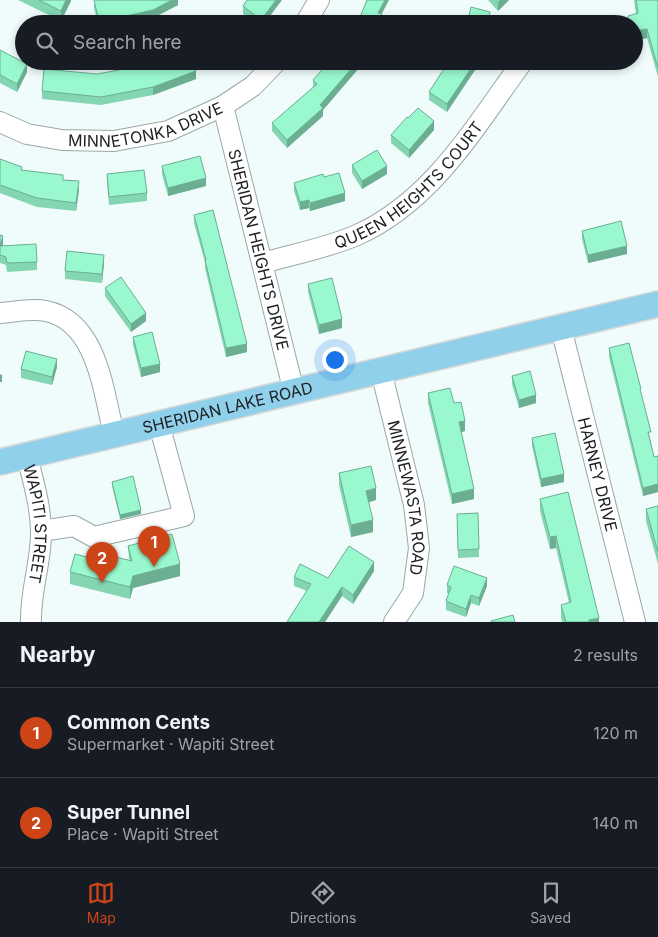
<!DOCTYPE html>
<html lang="en">
<head>
<meta charset="utf-8">
<style>
	:root { --surface:#171b24; --page:#20242c; --text:#f1f3f6; --muted:#9ea1a6; --line:#363941; --accent:#cd4516 }
	body { margin:0; font-family:Inter,sans-serif; background:var(--page); color:var(--text) }
	.you { position:absolute; left:334px; top:359px; width:18px; height:18px; margin:-12px; border:4px solid #fff; border-radius:50%; background:#1a73e8; box-shadow:0 0 0 8px #1a73e833 }
	.badge { display:grid; place-items:center; width:32px; height:32px; border-radius:50%; background:var(--accent); color:#fff; font-size:16px; font-weight:700 }
	.pin { position:absolute; translate:-50% -41px; filter:drop-shadow(0 1px 2px #0008) }
	.pin::after { content:''; position:absolute; top:26px; width:18px; height:15px; background:inherit; clip-path:polygon(0 0,100% 0,50% 100%) }
	.list { margin:0; padding:0; list-style:none }
	h2 { display:flex; justify-content:space-between; align-items:center; height:65px; margin:0; padding:0 20px; font-size:21px }
	h2 small { font-size:16px; font-weight:400; color:var(--muted) }
	.list li { display:grid; grid-template-columns:32px 1fr auto; gap:15px; align-items:center; box-sizing:border-box; height:90px; padding:0 20px; border-top:1px solid var(--line) }
	.list b { display:block; font-size:19px; white-space:nowrap }
	.list p { margin:0; font-size:16px; white-space:nowrap; color:var(--muted) }
	.list em { font-size:16px; font-style:normal; color:var(--muted) }
	.icon { flex:none; width:28px; height:28px; fill:none; stroke:currentColor; stroke-width:2; stroke-linecap:round; stroke-linejoin:round }
	.map { position:relative; flex:none; width:658px; height:622px; overflow:hidden }
	.search { position:absolute; background:var(--surface); box-shadow:0 2px 8px #0003; left:15px; right:15px; top:15px; height:55px; display:flex; align-items:center; gap:12px; box-sizing:border-box; padding:0 18px; border-radius:28px; color:var(--muted); font-size:19px }
	.sheet { height:245px; background:var(--surface) }
	nav { display:flex; justify-content:space-around; align-items:center; box-sizing:border-box; height:70px; border-top:1px solid var(--line); background:var(--surface); font-size:14px; color:var(--muted) }
	nav a { display:grid; justify-items:center; gap:2px }
	nav .on { color:var(--accent) }
	.map>svg:first-child { display:block }
</style>
</head>
<body>
<div class="map">
<svg width="658" height="622" viewBox="0 0 658 622">
	<rect width="100%" height="100%" fill="#effcfb"/>
	<g fill="none" stroke-linecap="round" stroke-linejoin="round">
		<g stroke="#9ca7a7" stroke-width="22">
			<g id="minor">
				<path d="M305 24 319 0"/>
				<path id="s1" d="M223 106 294 392"/>
				<path id="s2" d="M0 122 27 134 62 140 114 141 168 131 223 106 253 86 277 61"/>
				<path id="s3" d="M263 263C294 254 327 248 357 235 433 201 476 125 523 61"/>
				<path d="M0 313C15 312 31 308 46 311 98 322 103 392 114 434"/>
				<path id="s4" d="M561 328 635 622"/>
				<path id="s5" d="M381 371 414 505 419 548 413 593 394 622"/>
				<path id="s6" d="M27 456C33 481 41 506 41 533 41 563 30 592 31 622"/>
				<path d="M41 531 74 526 94 537 184 516 159 424"/>
			</g>
		</g>
		<g stroke="#d6d7d7" stroke-width="28">
			<g id="major">
				<path id="s7" d="M0 462 658 304"/>
			</g>
		</g>
		<use href="#minor" stroke="#fff" stroke-width="20"/>
		<use href="#major" stroke="#90d0eb" stroke-width="25"/>
	</g>
	<path fill="#84d5b2" d="M18 0H71V1L61 21Z
		M94 0H178V5L153 18 126 24H98L94 8Z
		M247 0 264 24H255L243 14V6Z
		M488 0H509L498 11Z
		M634 0H658V77L647 38 634 41V24H628V16L636 14Z
		M0 50 27 72 17 92 0 83Z
		M330 61H365L323 110V116L287 148 272 131V123L313 87V80Z
		M449 61H481L447 112 429 100V92Z
		M196 69V79L153 95 101 105 42 99V91L97 74 136 70Z
		M408 118 434 130 409 158 391 143V135Z
		M0 159 22 171 63 180 79 190 76 211 37 207 0 193Z
		M352 165 387 174 362 189 352 173Z
		M162 166 206 186 168 196 162 174Z
		M107 174 147 193V201L109 205 107 182Z
		M324 177 345 201 310 211 309 208 300 210 294 191V183Z
		M194 215 247 352 226 357 205 268V262L194 223Z
		M582 231 627 254 588 263 582 239Z
		M0 235 3 244V246L37 262V270L7 272 6 265 0 263Z
		M104 263 102 283 65 279V271Z
		M308 284 342 328 319 334 308 292Z
		M105 288 146 321 131 332 105 296Z
		M133 337 160 372 141 377 133 345Z
		M609 348 641 395 654 457 658 456V492L643 496 609 357Z
		M57 367 52 385 21 378V369Z
		M512 376 536 403 519 408 512 384Z
		M428 393 454 403 465 431 461 432 474 499 452 504 428 403Z
		M532 438 564 482 541 487 532 446Z
		M339 473 376 500 369 502 373 532 351 537 339 485Z
		M112 482 141 514 120 519 112 486Z
		M540 499 599 622H562L561 617V605L569 603 556 548 550 549 540 511Z
		M658 506V564L646 521V509Z
		M478 513 479 557 458 558 457 514Z
		M128 546 180 576 133 588 130 599 70 584V572L109 563 129 560Z
		M374 571 353 604 342 596 325 622H287L307 591 294 586V577L328 578Z
		M447 585 487 586 479 606 471 603 466 617 446 610V601L449 594 447 593Z"/>
	<path fill="#6cae91" d="M66 0H71V1L61 21V11Z
		M172 0H178V5L153 18 126 24H99V22Z
		M276 0H282L264 24H261V20Z
		M385 0H389L378 21V13Z
		M500 0H509L498 11V3Z
		M490 12V24H488Z
		M382 14V22L381 24H378Z
		M647 29V38L634 41V31Z
		M194 61H206L193 70V62Z
		M219 61H225L219 65Z
		M358 61H365L323 110V116L287 148V140L320 105Z
		M476 61H481L447 112V104Z
		M27 64V72L17 92V84Z
		M196 71V79L153 95V87Z
		M434 121V130L409 158V150Z
		M387 166V174L362 189V181Z
		M206 178V186L168 196V188Z
		M79 181V190L76 211V203Z
		M345 193V201L310 211V203Z
		M309 200V208L300 210V202Z
		M3 236V244L0 254V246Z
		M627 246V254L588 263V255Z
		M104 255V263L102 283V274Z
		M146 313V321L131 332V324Z
		M342 319V328L319 334V325Z
		M247 344V352L226 357V348Z
		M57 359V367L52 385V377Z
		M160 364V372L141 377V368Z
		M2 374V382H0V375Z
		M536 395V403L519 408V400Z
		M465 421V431L459 433V422Z
		M564 474V482L541 487V479Z
		M658 484V492L643 496V488Z
		M376 488V500L366 503V491Z
		M474 489V499L452 504V494Z
		M141 510V514L120 519V515Z
		M373 520V532L351 537V525Z
		M556 536V548L550 549V537Z
		M374 562V571L353 604V595Z
		M180 564V576L133 588 130 599V587L133 576Z
		M487 578V586L479 606V598Z
		M342 587V596L325 622H319Z
		M471 595V603L466 617V609Z
		M599 618V622H589V620Z"/>
	<path fill="#9af8cf" stroke="#6cae91" d="M39 0H66L61 11Z
		M94 0H172L153 10 99 22Z
		M247 0H276L261 20 243 6Z
		M367 0H385L378 13 382 14 378 24H351L353 20 358 22Z
		M636 0H658V68L647 29 634 31V24H630L628 16 638 13Z
		M471 7 490 12 488 24H467Z
		M233 21 235 24H228Z
		M0 50 27 64 17 84 0 75Z
		M159 61H194L193 62 196 71 153 87 101 97 42 91 44 69 97 74 135 67 136 70Z
		M330 61H358L320 105 323 108 287 140 272 123 317 84 313 80Z
		M449 61H476L447 104 429 92Z
		M418 108 434 121 409 150 391 135 407 117 408 118Z
		M377 150 387 166 362 181 352 165Z
		M200 156 206 178 168 188 162 166Z
		M0 159 22 167 21 170 63 175V180L79 181 76 203 37 198 0 185Z
		M144 170 147 193 109 197 107 174Z
		M339 173 345 193 310 203 309 200 300 202 294 183 323 174 324 177Z
		M213 210 247 344 226 348 205 260H206L194 215Z
		M621 221 627 246 588 255 582 231Z
		M0 235 3 236 0 246 36 244 37 262 7 263 6 257 0 255Z
		M67 251 104 255 102 274 65 271Z
		M121 277 146 313 131 324 105 288Z
		M332 278 342 319 319 325 308 284Z
		M152 332 160 364 141 368 133 337Z
		M629 343 641 389H640L651 432H648L654 457 658 456V484L643 488 609 348Z
		M26 351 57 359 52 377 21 369Z
		M530 371 536 395 519 400 512 376Z
		M450 388 454 403 461 402 465 421 459 422 474 489 452 494 428 393Z
		M555 433 564 474 541 479 532 438Z
		M371 466 376 488 366 491 373 520 351 525 339 473Z
		M133 476 141 510 120 515 112 482Z
		M568 492 599 618 589 620V622H566L561 605 571 602 556 536 550 537 540 499Z
		M658 506V552L646 509Z
		M478 513 479 549 458 550 457 514Z
		M172 534 180 564 133 576 130 587 70 572 75 554 109 563 111 556 132 561 128 546Z
		M349 546 374 562 353 595 342 587 319 622H287L311 584 294 577 300 564 328 578Z
		M454 566 487 578 479 598 471 595 466 609 446 601 451 587 447 585Z
		M513 615 515 622H491V621Z"/>
	<g text-anchor="middle" dominant-baseline="central" stroke-width="5" stroke-linejoin="round" paint-order="stroke">
		<g font-size="16" fill="#1c2020" stroke="#effcfb">
			<text stroke="none"><textPath href="#s2" startOffset="151">MINNETONKA DRIVE</textPath></text>
			<text stroke="none"><textPath href="#s3" startOffset="170">QUEEN HEIGHTS COURT</textPath></text>
			<text stroke="none"><textPath href="#s1" startOffset="148">SHERIDAN HEIGHTS DRIVE</textPath></text>
			<text stroke="none"><textPath href="#s7" startOffset="234">SHERIDAN LAKE ROAD</textPath></text>
			<text stroke="none"><textPath href="#s4" startOffset="151">HARNEY DRIVE</textPath></text>
			<text stroke="none"><textPath href="#s5" startOffset="130">MINNEWASTA ROAD</textPath></text>
			<text stroke="none"><textPath href="#s6" startOffset="69">WAPITI STREET</textPath></text>
		</g>
	</g>
</svg>
<div class="you"></div>
<div class="pin badge" style="left:154px;top:567px">1</div>
<div class="pin badge" style="left:102px;top:583px">2</div>
<div class="search"><svg class="icon" aria-label="search" viewBox="0 0 24 24"><circle cx="10" cy="10" r="6"/><path d="M15 15l6 6"/></svg>Search here</div>
</div>
<section class="sheet">
<h2>Nearby<small>2 results</small></h2>
<ul class="list">
<li><span class="badge">1</span><div><b>Common Cents</b><p>Supermarket · Wapiti Street</p></div><em>120 m</em></li>
<li><span class="badge">2</span><div><b>Super Tunnel</b><p>Place · Wapiti Street</p></div><em>140 m</em></li>
</ul>
</section>
<nav>
<a class="on"><svg class="icon" aria-label="map" viewBox="0 0 24 24"><path d="M3 6l6-2 6 2 6-2v14l-6 2-6-2-6 2zM9 4v14M15 6v14"/></svg>Map</a>
<a><svg class="icon" aria-label="directions" viewBox="0 0 24 24"><path d="M12 3l9 9-9 9-9-9zM9 14v-3h6M13 9l2 2-2 2"/></svg>Directions</a>
<a><svg class="icon" aria-label="saved" viewBox="0 0 24 24"><path d="M7 4h10v16l-5-4-5 4z"/></svg>Saved</a>
</nav>
</body>
</html>
